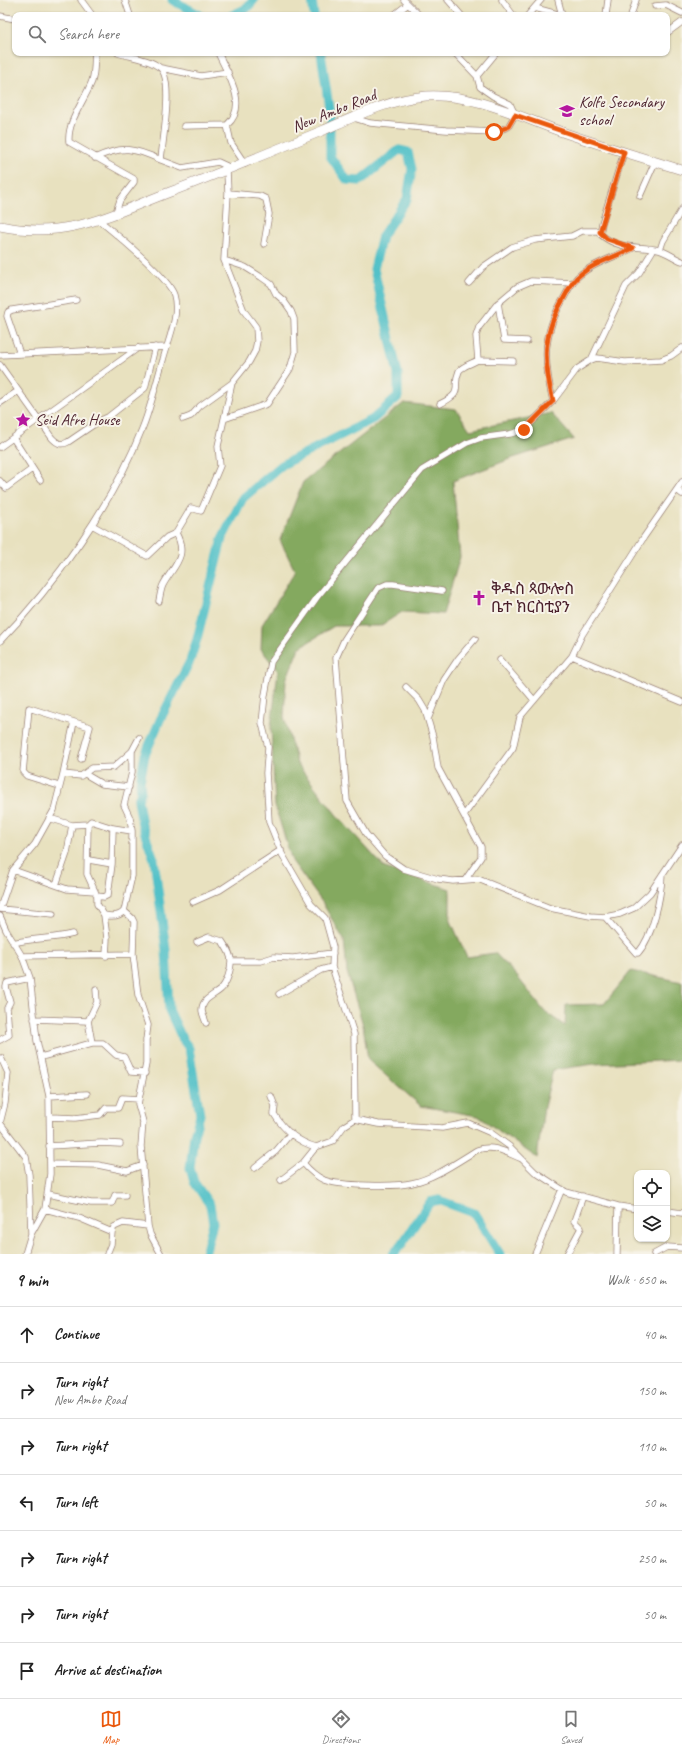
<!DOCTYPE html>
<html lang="en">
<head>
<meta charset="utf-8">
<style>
	:root { --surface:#fff; --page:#f2f2f2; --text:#222; --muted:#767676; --line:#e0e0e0; --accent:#ea580c }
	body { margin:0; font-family:Caveat,"Noto Sans Ethiopic",sans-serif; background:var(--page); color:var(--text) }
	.controls { position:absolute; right:12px; bottom:12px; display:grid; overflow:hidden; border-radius:8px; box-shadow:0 1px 3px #0004 }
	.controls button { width:36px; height:36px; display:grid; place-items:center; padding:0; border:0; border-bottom:1px solid var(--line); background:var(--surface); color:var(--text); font:20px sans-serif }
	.stop { position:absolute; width:12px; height:12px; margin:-9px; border:3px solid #ea580c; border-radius:50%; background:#fff }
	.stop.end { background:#ea580c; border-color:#fff; box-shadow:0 1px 4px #0008 }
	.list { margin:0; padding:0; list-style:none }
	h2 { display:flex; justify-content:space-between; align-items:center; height:52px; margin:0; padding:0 16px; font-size:17px }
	h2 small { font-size:13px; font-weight:400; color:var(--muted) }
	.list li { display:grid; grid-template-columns:26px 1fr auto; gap:12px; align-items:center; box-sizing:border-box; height:56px; padding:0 16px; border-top:1px solid var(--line) }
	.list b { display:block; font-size:15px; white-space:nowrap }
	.list p { margin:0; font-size:13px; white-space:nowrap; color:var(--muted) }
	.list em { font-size:13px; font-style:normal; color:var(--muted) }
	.icon { flex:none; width:22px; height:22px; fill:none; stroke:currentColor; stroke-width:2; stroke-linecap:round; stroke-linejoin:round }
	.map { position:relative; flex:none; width:682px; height:1254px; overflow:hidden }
	.search { position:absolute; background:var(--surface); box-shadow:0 1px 3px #0004; left:12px; right:12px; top:12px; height:44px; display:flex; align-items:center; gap:10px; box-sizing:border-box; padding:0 14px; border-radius:8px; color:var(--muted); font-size:15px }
	.sheet { height:444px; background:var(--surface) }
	nav { display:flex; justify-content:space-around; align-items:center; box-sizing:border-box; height:56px; border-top:1px solid var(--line); background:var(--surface); font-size:11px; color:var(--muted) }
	nav a { display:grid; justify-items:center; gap:2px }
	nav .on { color:var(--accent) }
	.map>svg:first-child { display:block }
</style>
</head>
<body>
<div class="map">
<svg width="682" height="1254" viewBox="0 0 682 1254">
	<rect width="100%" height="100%" fill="#f7f3e8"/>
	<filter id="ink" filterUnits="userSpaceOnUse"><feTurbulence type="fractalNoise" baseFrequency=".025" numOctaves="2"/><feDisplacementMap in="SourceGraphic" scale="8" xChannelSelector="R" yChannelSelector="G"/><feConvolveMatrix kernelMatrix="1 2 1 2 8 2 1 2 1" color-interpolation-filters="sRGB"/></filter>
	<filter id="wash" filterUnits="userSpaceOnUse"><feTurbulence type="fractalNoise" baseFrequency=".012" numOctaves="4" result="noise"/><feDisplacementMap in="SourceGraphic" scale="16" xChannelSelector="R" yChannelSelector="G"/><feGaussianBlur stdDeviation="0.9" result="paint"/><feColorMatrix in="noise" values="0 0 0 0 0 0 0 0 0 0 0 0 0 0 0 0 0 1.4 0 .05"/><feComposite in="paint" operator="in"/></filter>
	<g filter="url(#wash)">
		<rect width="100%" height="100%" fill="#e8e1bf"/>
		<path fill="#84a95e" stroke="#676444" d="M404 403 456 409 470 430 551 413 574 439 513 458 453 481 460 557 443 614 402 612 380 626H334L299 648 286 680 284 717 297 764 339 818 385 868 450 889V919L467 957 495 953 516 975 544 1011 565 1026 566 1005 604 1004 631 971 682 982V1060L594 1064 553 1070 544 1107 537 1158 478 1116 421 1106 368 1060 363 1025 347 972 344 940 322 902 292 861 275 806 271 727 278 671 261 649 262 625 295 571 280 540 303 482Z"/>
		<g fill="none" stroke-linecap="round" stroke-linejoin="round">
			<path stroke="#53c1c8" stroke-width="9" d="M172 0 200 15
				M312 0 314 15
				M232 15 247 8 254 0
				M205 1254 213 1223 210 1205 194 1182 190 1168 194 1135 200 1115 189 1048 183 1040 169 1010 166 950 154 859 142 825 138 800 141 792 140 782 145 755 160 720 190 661 197 639 222 539 243 498 282 465 373 419 398 397V374L374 269 382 236 407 199 412 169 408 152 399 150 360 181 347 180 330 156V114L321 53
				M393 1254 402 1244 430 1202 439 1200 474 1213 500 1254"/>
		</g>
	</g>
	<g filter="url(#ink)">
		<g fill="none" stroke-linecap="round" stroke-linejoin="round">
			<g stroke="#998075" stroke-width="7">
				<path id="minor" d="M81 0 92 15
					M125 0 130 15
					M404 0 419 15
					M448 0 461 15
					M502 0 513 15
					M558 0 562 15
					M655 6 666 5 682 13
					M535 8 561 15
					M394 15 408 4
					M528 15 541 0
					M606 15 608 0
					M631 15 636 0
					M0 16 15 19
					M667 33 682 22
					M95 53C94 62 95 72 92 81 85 100 67 121 69 142L134 179V182L120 200 115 215
					M118 53C131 57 149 59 159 67 175 77 162 143 161 160L182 168 218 162 231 168
					M161 68 201 76 228 72
					M477 76 496 53
					M354 118 370 123 446 130 494 132 508 127 515 115 510 104 493 96 480 87 477 76 455 53
					M227 125 231 143 245 164
					M184 126 227 125C249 106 228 74 218 53
					M624 152 602 223 600 234C620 251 637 245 659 250 667 252 674 258 682 261
					M95 158C123 145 134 148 161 160
					M228 193 260 196 266 199 269 214 264 244
					M640 196 655 162
					M660 250 663 241 682 209
					M224 260 245 267 261 277 271 284 276 294 284 301 291 311 294 319 295 352 290 369 267 404 224 419
					M469 283 483 267 512 247 535 240 572 236 582 231H600
					M498 303 504 340 527 341
					M20 354 7 316 8 312 12 310 76 300
					M0 355 166 347
					M478 360 513 361
					M591 360 626 286 639 273 653 250
					M0 365 52 438C57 443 61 446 68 442L99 421 108 417 145 388 155 347
					M553 401C543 359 542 334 565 296 569 288 574 279 581 274 595 262 616 257 633 248
					M0 403 18 391
					M440 404C466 391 451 389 459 371 462 366 473 363 478 360L476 336 479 327 498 303 517 287 531 281 573 283
					M183 419 191 416 200 406 232 383 249 362 255 351 257 341 256 327 244 311 224 260 228 193 227 171
					M13 438 40 480
					M0 447 138 348
					M0 481 6 488 32 469
					M677 490 682 494
					M92 525 147 556 167 537 176 533 191 508 201 511 220 466 218 446 232 383
					M442 591 393 584H387L378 588 344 640 336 658 347 801 366 834 385 856 404 869 438 879 453 881 478 879 550 908 590 916 605 917 620 914 634 908 650 893 682 845
					M159 601C160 596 161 589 163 585 173 566 189 557 176 533
					M0 641C55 585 113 503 142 429 151 407 156 383 163 360 168 340 180 316 174 295 169 278 116 234 100 221
					M572 656 682 702
					M500 660 534 700
					M406 687 419 700 425 710 433 737 438 768 481 847V857L465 880
					M428 719 444 680 458 659 475 639
					M63 774 74 722
					M85 774 102 784 129 787
					M59 786 27 776 23 772 29 708 90 727 81 759
					M464 815 513 748 520 717 572 656 582 635 644 537 682 482
					M49 818 72 825 88 824 91 821 113 828 132 831
					M88 824 87 874 97 896 104 897 108 895 112 864
					M89 860 112 864 113 828
					M13 870 35 844 54 810 63 774 81 776 92 768 114 767 132 751 139 738
					M56 885 67 853 72 825
					M97 896V904L104 915C112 917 119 917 124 911L132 876V831L130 818 124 805 132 772V751
					M193 902 220 890 281 850
					M0 908 13 870 67 889 95 891
					M0 909 53 914
					M124 911 132 918 134 922 133 954
					M104 915 107 938 106 956
					M0 916 6 930 22 956 30 978 37 1041 49 1096 50 1174 45 1209 31 1234 25 1254
					M605 917 636 953H638C653 936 661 897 662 875
					M197 942 209 937 222 941C226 947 231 953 231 961 231 969 227 984 220 990 213 996 202 999 202 1010 202 1014 205 1019 206 1023
					M13 943C33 938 53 939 73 934
					M22 956 133 954 138 995 148 1025 146 1040V1064L138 1104 143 1122 141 1146 148 1226 150 1234 161 1254
					M231 961H261L274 957 293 958 333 953
					M279 994 321 970 332 967
					M34 1019 88 1021
					M0 1040 9 1035 7 1008 10 1002 6 987 7 983 30 978
					M92 1043H103L116 1055 124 1057 131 1072 145 1073
					M41 1057 92 1043 88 1021 97 1002 96 989
					M1 1058 8 1073 5 1103 0 1123 26 1157 29 1175 31 1233
					M49 1096 87 1094
					M271 1096 275 1106 274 1114C284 1130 298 1142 316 1147
					M50 1117 75 1118 100 1115 106 1108H118L122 1098 139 1099
					M355 1119 354 1034 332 967 333 947 325 918 311 904 282 854 269 822 266 773 268 747 262 723 265 695 271 662 318 596 422 470 467 443 481 438 510 434 524 430 553 401 577 369 591 360 597 358 625 362 661 360 671 356 682 348
					M49 1146 101 1143 120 1144
					M522 1159C507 1153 494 1144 477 1150 457 1162 435 1178 412 1183 396 1187 339 1186 324 1180 315 1176 309 1170 303 1163L316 1147 333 1141 344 1126 355 1119 378 1124 442 1128 468 1123 491 1133 509 1146 535 1172 566 1192 618 1206 637 1209
					M50 1164 98 1165 127 1171 143 1165
					M255 1168 276 1151 291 1133
					M281 1180 303 1163
					M48 1194 91 1203H112L115 1195H125
					M45 1209 79 1218 112 1232 111 1244 107 1254
					M667 1211 682 1213
					M112 1232 114 1227 123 1223 148 1226
					M535 1254 562 1189
					M567 1254 581 1228 574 1221 583 1196
					M617 1254 618 1206
					M654 1254 667 1247 682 1248"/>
			</g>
			<g stroke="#998075" stroke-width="10">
				<path id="primary" d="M0 226C68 240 109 215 170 192 222 172 273 151 324 130 356 116 391 99 426 96 475 93 524 119 568 134 606 147 644 158 682 170"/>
			</g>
			<use href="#minor" stroke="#fff" stroke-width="5.5"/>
			<use href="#primary" stroke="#fff" stroke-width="9"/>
		</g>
	</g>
	<g fill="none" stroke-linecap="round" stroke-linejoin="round" filter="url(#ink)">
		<path stroke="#ea580c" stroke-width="5" d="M494 132 508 127 515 115 624 152 600 232 607 239 633 248C616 257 595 262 581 274 574 279 569 288 565 296 542 334 543 359 553 401L524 430"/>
	</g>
	<defs>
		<g id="school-bare" transform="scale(1.2)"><path d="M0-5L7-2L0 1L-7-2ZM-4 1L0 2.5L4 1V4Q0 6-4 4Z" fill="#b5179e" stroke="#f7f3e8" stroke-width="2.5" paint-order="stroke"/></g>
		<g id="sight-bare" transform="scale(1.2)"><path d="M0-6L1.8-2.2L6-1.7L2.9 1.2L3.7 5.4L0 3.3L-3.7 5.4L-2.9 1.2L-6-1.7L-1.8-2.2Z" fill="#b5179e" stroke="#f7f3e8" stroke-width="2.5" paint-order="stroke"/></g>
		<g id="church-bare" transform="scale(1.2)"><path d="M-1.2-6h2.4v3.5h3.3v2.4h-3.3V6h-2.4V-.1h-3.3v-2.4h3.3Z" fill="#b5179e" stroke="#f7f3e8" stroke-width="2.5" paint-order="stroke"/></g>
	</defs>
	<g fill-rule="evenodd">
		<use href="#school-bare" x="567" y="111"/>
		<use href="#sight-bare" x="23" y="420"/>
		<use href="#church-bare" x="479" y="598"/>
	</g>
	<g text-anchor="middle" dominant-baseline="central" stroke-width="4" stroke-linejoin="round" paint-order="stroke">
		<g font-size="16" fill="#4a1f2b" stroke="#f7f3e8" text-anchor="start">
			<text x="579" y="102">Kolfe Secondary<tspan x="579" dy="18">school</tspan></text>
			<text x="35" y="420">Seid Afre House</text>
			<text x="491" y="589">ቅዱስ ጳውሎስ<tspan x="491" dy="18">ቤተ ክርስቲያን</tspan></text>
		</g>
		<g font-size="16" fill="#4a1f2b" stroke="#f7f3e8">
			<text transform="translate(334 111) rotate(-22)">New Ambo Road</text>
		</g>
	</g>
</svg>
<div class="controls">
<button><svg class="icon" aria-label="locate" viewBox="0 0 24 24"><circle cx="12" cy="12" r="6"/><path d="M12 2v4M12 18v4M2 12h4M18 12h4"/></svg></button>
<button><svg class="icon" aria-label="layers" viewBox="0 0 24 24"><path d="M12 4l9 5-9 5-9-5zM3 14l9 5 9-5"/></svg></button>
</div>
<div class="stop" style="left:494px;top:132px"></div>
<div class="stop end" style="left:524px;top:430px"></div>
<div class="search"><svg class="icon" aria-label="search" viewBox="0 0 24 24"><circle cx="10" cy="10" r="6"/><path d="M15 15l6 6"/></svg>Search here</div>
</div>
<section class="sheet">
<h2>9 min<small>Walk · 650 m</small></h2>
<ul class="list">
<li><svg class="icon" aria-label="ahead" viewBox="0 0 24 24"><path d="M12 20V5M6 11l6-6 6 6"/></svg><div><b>Continue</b></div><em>40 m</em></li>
<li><svg class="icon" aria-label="right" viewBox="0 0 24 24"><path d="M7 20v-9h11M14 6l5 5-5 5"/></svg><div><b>Turn right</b><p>New Ambo Road</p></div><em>150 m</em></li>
<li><svg class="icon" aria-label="right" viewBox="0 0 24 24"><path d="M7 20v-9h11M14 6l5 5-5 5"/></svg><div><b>Turn right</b></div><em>110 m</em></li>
<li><svg class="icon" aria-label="left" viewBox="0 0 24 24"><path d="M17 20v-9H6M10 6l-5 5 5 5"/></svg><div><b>Turn left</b></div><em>50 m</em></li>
<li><svg class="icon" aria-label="right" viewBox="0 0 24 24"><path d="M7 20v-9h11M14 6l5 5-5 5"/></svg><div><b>Turn right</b></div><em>250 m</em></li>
<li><svg class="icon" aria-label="right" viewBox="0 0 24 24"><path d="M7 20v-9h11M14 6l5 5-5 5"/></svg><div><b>Turn right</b></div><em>50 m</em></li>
<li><svg class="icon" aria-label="arrive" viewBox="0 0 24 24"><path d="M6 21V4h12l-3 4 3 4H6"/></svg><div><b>Arrive at destination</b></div></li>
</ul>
</section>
<nav>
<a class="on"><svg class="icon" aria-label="map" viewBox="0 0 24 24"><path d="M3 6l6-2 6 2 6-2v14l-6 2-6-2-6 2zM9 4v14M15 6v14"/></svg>Map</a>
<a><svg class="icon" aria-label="directions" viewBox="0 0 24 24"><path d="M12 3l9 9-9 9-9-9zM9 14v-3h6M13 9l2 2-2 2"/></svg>Directions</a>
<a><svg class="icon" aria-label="saved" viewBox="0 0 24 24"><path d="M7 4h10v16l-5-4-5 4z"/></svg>Saved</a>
</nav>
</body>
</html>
